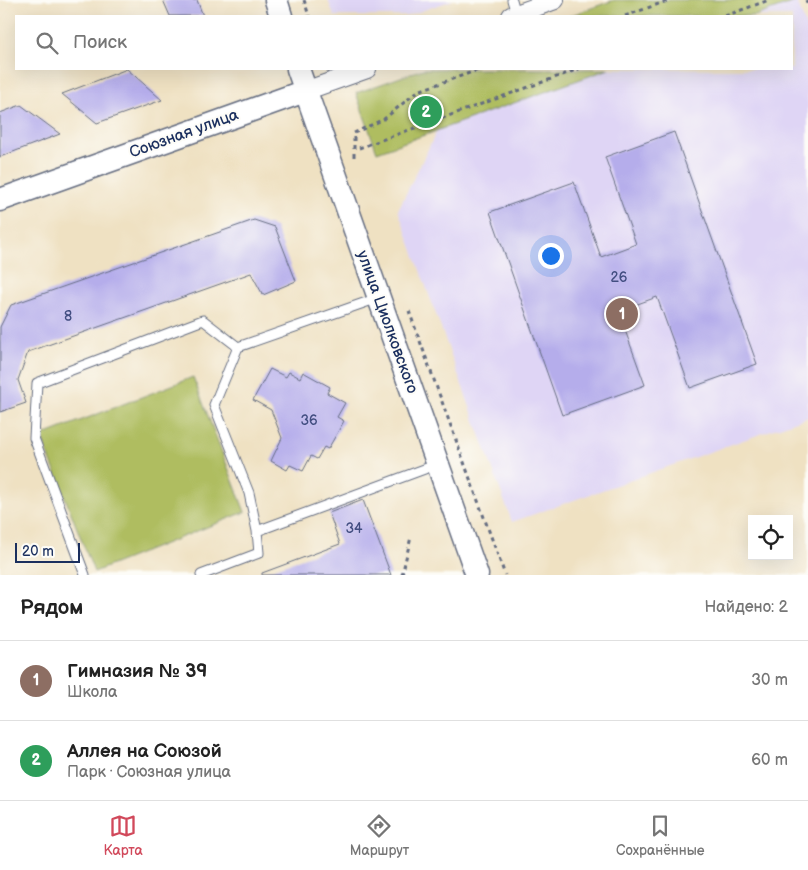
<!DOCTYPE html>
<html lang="ru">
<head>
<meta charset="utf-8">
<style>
	:root { --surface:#fff; --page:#f2f2f2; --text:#222; --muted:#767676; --line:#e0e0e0; --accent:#d1495b }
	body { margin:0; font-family:"Balsamiq Sans",sans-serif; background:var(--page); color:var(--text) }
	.controls { position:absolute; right:15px; bottom:15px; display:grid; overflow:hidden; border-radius:0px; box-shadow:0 5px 20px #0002 }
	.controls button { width:45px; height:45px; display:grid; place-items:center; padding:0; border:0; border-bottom:1px solid var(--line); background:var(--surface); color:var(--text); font:25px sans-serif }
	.scale { position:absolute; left:15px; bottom:12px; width:65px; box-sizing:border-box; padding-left:5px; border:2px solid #1b2f5e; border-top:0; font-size:14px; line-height:18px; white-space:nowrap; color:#1b2f5e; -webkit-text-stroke:4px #fdfcf7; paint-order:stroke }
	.you { position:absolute; left:550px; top:255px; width:18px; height:18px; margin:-12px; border:4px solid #fff; border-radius:50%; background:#1a73e8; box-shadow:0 0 0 8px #1a73e833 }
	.badge { display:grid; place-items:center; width:32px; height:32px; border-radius:50%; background:var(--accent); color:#fff; font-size:16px; font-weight:700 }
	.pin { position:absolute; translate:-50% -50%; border:2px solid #fff; box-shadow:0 1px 5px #0006 }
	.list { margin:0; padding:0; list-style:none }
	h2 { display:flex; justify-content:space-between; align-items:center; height:65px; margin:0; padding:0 20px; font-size:21px }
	h2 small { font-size:16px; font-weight:400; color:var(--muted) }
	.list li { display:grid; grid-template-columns:32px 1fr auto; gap:15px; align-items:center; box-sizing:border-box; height:80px; padding:0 20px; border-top:1px solid var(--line) }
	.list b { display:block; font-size:19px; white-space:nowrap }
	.list p { margin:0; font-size:16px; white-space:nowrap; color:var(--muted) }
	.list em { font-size:16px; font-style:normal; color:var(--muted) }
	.icon { flex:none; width:28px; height:28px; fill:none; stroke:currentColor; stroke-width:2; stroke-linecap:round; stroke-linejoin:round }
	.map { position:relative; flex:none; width:808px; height:575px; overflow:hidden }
	.search { position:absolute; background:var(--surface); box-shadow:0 5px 20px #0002; left:15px; right:15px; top:15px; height:55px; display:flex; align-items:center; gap:12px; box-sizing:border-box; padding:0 18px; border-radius:0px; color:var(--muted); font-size:19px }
	.sheet { height:225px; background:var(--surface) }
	nav { display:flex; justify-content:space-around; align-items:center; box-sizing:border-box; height:70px; border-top:1px solid var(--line); background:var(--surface); font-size:14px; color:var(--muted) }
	nav a { display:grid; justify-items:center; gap:2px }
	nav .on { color:var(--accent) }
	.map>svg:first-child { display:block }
</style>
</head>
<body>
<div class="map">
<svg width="808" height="575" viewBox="0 0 808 575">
	<rect width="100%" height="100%" fill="#fdfcf7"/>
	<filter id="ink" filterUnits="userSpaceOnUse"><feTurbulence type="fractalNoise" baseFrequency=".02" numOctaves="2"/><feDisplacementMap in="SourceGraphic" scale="10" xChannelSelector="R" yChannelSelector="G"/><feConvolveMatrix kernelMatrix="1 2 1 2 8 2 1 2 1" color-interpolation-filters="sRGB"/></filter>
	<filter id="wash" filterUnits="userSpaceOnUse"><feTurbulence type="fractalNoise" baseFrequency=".0096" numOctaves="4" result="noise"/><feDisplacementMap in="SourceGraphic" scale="20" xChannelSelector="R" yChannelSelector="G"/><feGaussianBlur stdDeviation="1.12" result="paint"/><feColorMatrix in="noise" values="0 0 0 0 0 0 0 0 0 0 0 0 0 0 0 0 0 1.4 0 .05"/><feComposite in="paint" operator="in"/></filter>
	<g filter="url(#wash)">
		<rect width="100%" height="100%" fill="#efe1c2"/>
		<path fill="#dfd5f5" d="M328 0H453L407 16H334Z
			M797 1 808 32V417L512 522 398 210 437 131 609 69H792V16H755Z"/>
		<path fill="#afbd60" stroke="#65765f" d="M614 0H800L755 16H569Z
			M423 69H609L377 152 356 93Z
			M193 377 245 512 94 572 41 436Z"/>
		<g id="blocks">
			<path fill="#b5adeb" d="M163 0H197L203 16H170Z
				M127 69 162 100 97 123 62 94Z
				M21 105 60 134 0 157V113Z
				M674 132 757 364 690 388 657 297 618 311 645 385 562 415 490 212 574 182 601 257 636 244 605 157Z
				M254 220 275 227 296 281 263 295 251 273 28 352 18 380 26 403 0 412V327L11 305Z
				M270 369 286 377 289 372 300 378 303 372 330 387 327 393 345 403 337 417 344 421 328 449 324 447 317 459 311 456 303 471 290 465 287 470 271 461 282 438 271 410 253 400Z
				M363 500 391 575H262V573L340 544 329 513Z"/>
		</g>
	</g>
	<g filter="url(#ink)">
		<use href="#blocks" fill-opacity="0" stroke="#656d81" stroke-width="1"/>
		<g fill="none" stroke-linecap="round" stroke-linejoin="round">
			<g stroke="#656d81" stroke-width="11">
				<path id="service" d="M512 0 516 14
					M378 298 238 347 214 405 249 493 257 531 438 464
					M85 575 34 438 37 383 203 320 238 347
					M201 575 259 553 257 531"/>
			</g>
			<g stroke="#656d81" stroke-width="20">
				<path id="minor" d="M511 16 555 0
					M305 91 367 69"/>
			</g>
			<g stroke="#656d81" stroke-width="25">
				<path id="tertiary" d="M276 0 281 16
					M298 69 477 575
					M0 200 305 91"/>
			</g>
			<path stroke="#656d81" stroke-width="3" stroke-dasharray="4 4" stroke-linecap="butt" d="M304 0 309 16
				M806 0 808 5
				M625 16 670 0
				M725 16 769 0
				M359 148 579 69
				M354 157V133L384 119 418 91 481 69
				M409 311 505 575
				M402 575 411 537"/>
			<use href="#service" stroke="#fff" stroke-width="9"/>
			<use href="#minor" stroke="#fff" stroke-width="18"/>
			<use href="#tertiary" stroke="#fff" stroke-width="22"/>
		</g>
	</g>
	<g text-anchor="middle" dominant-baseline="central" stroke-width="4" stroke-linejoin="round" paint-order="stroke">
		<g font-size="14" fill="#424e81">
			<text x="619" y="277">26</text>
			<text x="68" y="316">8</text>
			<text x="309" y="420">36</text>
			<text x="354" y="528">34</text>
		</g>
		<g font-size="16" fill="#1b2f5e" stroke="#fdfcf7">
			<text transform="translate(184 134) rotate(-20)">Союзная улица</text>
			<text transform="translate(387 322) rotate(70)">улица Циолковского</text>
		</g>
	</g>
</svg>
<div class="controls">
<button><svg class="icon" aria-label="locate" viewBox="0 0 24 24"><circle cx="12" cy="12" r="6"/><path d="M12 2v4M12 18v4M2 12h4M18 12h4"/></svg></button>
</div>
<div class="scale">20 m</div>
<div class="you"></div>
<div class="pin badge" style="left:622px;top:314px;background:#8d6e63">1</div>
<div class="pin badge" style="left:426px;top:112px;background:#2e9e5b">2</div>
<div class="search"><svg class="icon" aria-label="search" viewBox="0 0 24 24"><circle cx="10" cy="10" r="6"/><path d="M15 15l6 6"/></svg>Поиск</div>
</div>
<section class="sheet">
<h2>Рядом<small>Найдено: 2</small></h2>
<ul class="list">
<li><span class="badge" style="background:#8d6e63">1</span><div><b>Гимназия № 39</b><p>Школа</p></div><em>30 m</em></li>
<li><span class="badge" style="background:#2e9e5b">2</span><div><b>Аллея на Союзой</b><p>Парк · Союзная улица</p></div><em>60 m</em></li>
</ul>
</section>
<nav>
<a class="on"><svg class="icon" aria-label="map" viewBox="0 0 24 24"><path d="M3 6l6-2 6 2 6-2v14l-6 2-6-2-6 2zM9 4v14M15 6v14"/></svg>Карта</a>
<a><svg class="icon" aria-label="directions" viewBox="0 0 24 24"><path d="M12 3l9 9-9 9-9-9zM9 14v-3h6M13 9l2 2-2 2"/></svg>Маршрут</a>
<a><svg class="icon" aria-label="saved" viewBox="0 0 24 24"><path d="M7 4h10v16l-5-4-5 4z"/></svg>Сохранённые</a>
</nav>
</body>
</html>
